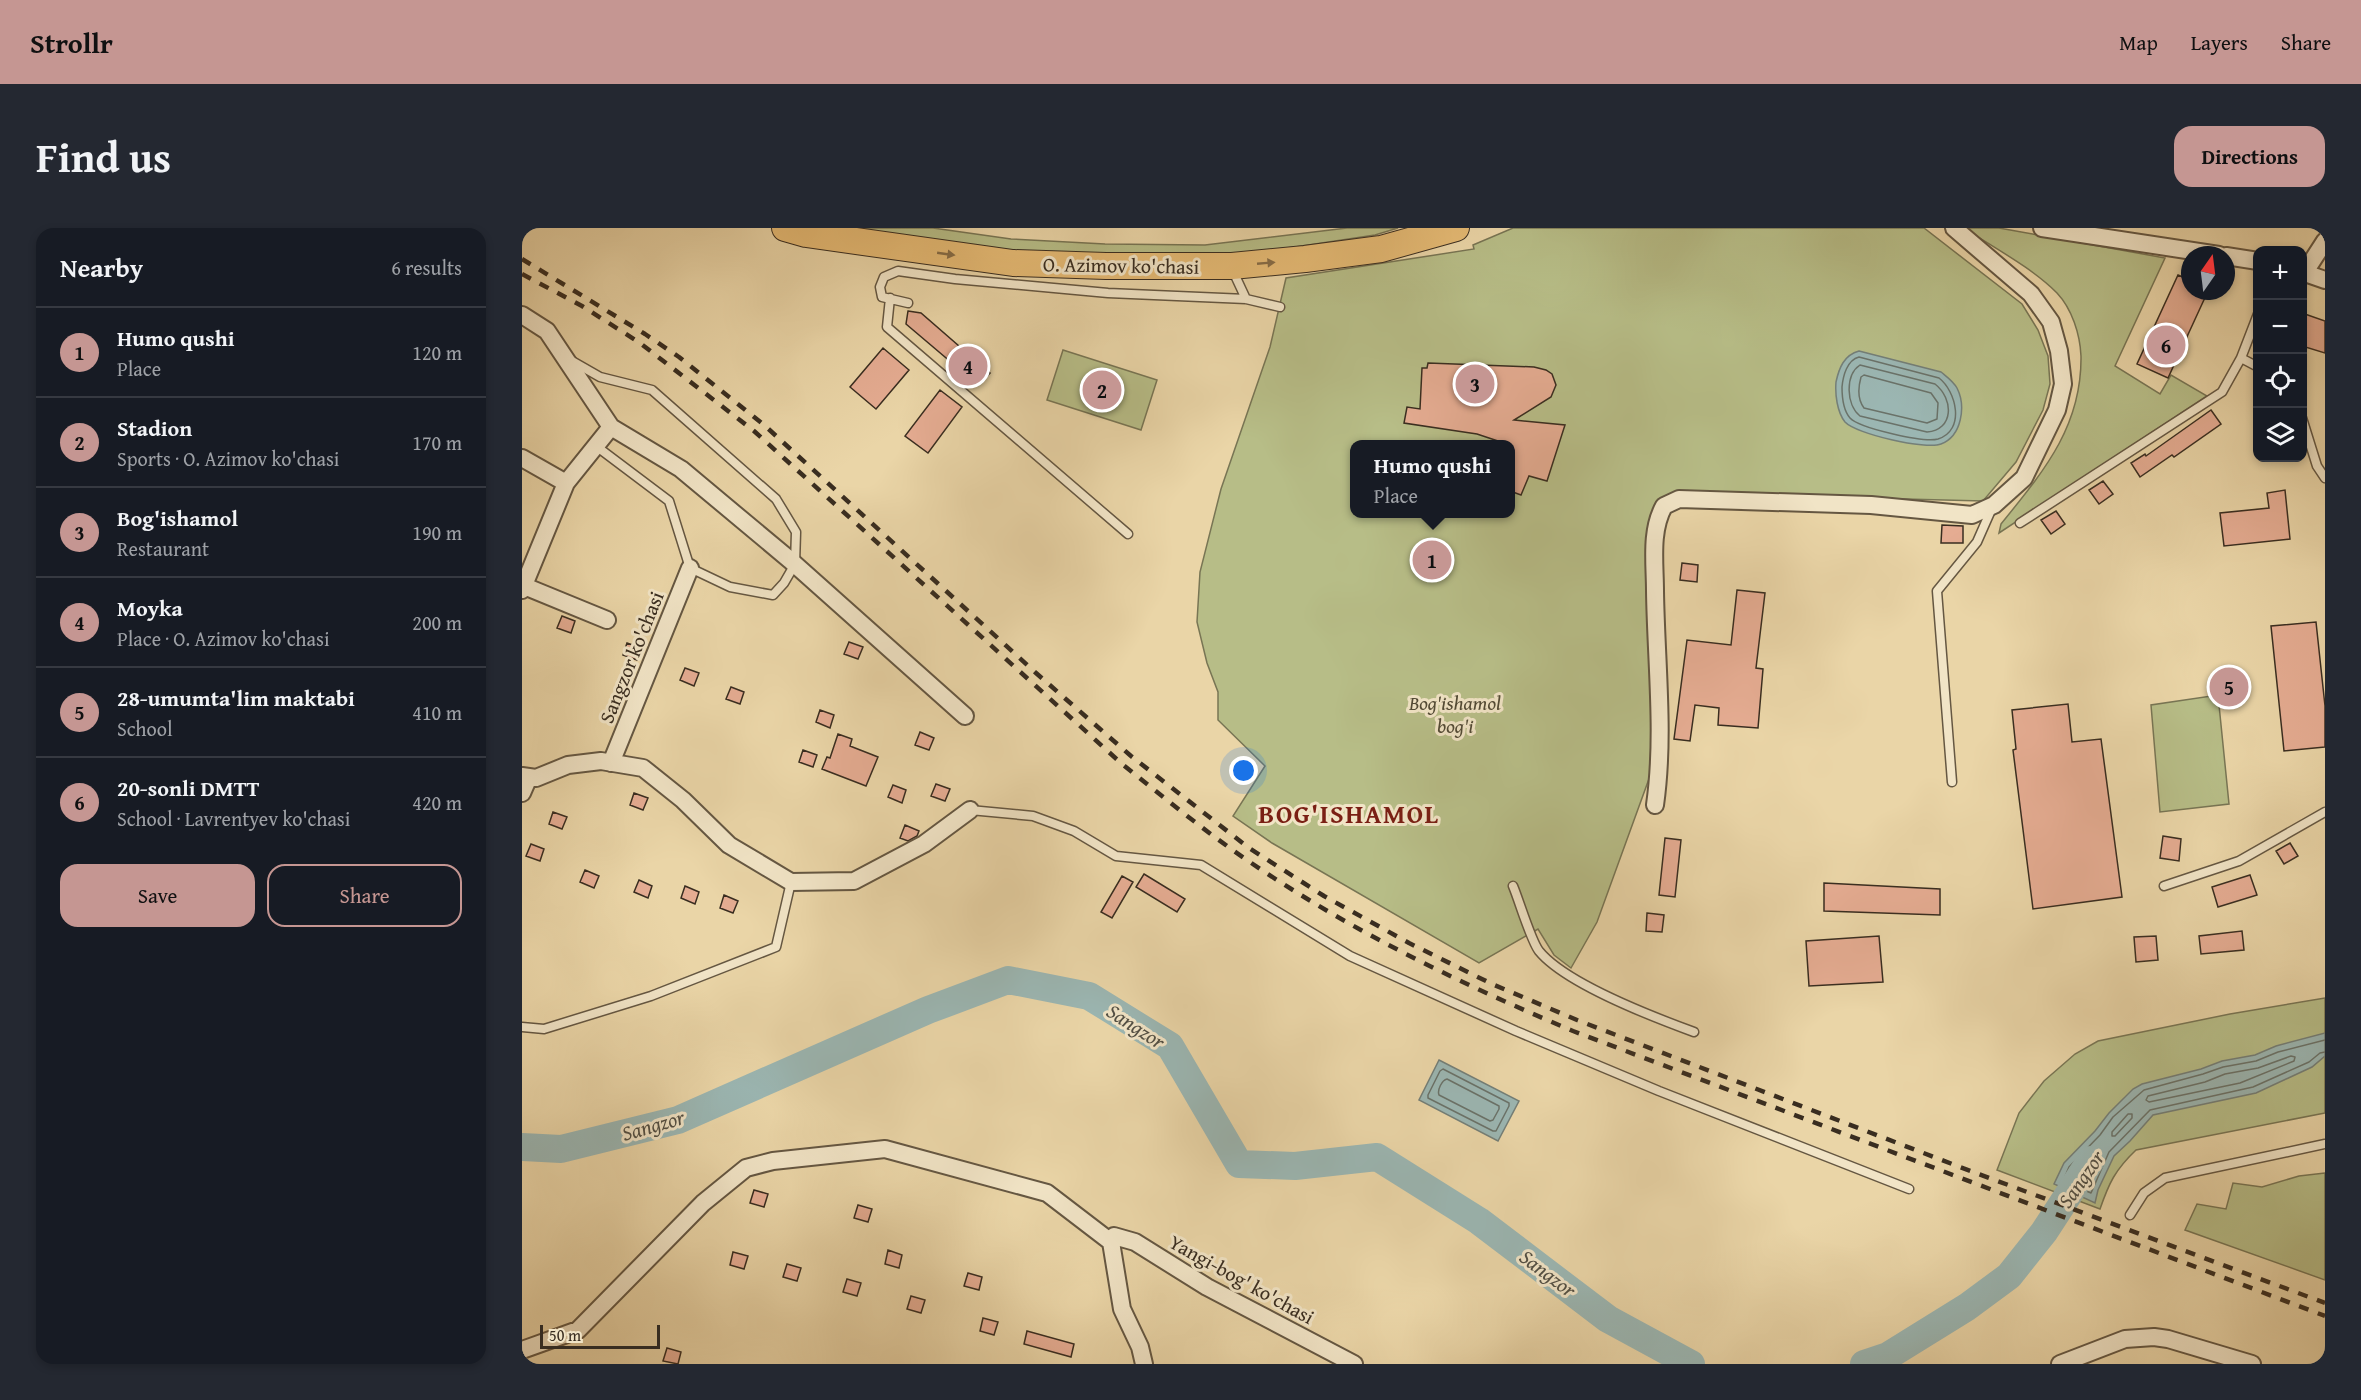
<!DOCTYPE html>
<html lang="en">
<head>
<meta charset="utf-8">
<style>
	:root { --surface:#171b24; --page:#242831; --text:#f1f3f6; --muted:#9ea1a6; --line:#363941; --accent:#c59692 }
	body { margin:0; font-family:"Gentium Book Plus",serif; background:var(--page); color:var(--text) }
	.controls { position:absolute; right:18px; top:18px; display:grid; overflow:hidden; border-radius:12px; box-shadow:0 3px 9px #0003 }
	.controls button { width:54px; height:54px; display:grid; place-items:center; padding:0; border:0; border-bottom:2px solid var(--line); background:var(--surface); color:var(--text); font:30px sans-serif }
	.compass { position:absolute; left:1659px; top:18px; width:54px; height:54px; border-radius:50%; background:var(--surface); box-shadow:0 3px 9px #0003; rotate:14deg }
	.scale { position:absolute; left:18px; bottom:15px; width:120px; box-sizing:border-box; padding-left:6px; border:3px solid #392d20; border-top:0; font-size:16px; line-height:21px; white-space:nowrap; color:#392d20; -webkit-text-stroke:4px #f1e4c6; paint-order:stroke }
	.you { position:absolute; left:722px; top:543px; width:21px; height:21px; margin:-15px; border:4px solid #fff; border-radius:50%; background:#1a73e8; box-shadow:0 0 0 9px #1a73e833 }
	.badge { display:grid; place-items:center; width:39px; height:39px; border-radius:50%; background:var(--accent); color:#111; font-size:20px; font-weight:700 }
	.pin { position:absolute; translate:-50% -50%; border:3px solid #fff; box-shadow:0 2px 6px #0006 }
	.popup { position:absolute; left:828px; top:212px; width:165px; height:78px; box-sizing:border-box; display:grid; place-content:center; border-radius:12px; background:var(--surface); filter:drop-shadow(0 2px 4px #0005); font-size:20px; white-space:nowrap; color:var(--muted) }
	.popup b { font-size:22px; color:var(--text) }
	.popup::after { content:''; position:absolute; left:50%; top:100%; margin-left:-12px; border:12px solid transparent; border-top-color:var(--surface) }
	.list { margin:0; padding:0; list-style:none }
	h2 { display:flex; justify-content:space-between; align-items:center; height:78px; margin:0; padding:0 24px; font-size:26px }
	h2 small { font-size:20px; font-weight:400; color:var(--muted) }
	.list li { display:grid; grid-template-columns:39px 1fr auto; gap:18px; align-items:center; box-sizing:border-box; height:90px; padding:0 24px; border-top:2px solid var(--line) }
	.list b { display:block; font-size:22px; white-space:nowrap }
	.list p { margin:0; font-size:20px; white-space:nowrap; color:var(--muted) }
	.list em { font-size:20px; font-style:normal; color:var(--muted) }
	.actions { display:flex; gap:12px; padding:18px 24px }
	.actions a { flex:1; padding:14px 0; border:2px solid var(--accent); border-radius:18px; text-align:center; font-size:21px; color:var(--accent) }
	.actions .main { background:var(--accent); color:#111 }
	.icon { flex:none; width:33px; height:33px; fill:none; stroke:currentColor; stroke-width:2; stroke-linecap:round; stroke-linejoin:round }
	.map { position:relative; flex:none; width:1803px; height:1136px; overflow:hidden; border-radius:18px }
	header { display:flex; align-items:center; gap:36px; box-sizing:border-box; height:84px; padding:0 30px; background:var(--accent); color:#111 }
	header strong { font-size:28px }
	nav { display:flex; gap:33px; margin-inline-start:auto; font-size:21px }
	.intro { display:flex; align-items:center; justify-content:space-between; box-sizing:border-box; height:144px; padding:0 36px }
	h1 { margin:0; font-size:42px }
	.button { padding:15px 27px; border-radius:18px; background:var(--accent); color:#111; font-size:21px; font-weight:700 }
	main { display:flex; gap:36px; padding:0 36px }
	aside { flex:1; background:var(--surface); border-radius:18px; box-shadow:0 3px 9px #0003 }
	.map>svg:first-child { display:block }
</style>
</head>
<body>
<header>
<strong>Strollr</strong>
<nav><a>Map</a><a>Layers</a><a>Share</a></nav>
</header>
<div class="intro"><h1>Find us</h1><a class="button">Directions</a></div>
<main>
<aside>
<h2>Nearby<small>6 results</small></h2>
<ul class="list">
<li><span class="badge">1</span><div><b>Humo qushi</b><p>Place</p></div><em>120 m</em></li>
<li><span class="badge">2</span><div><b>Stadion</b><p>Sports · O. Azimov ko'chasi</p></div><em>170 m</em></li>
<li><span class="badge">3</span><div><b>Bog'ishamol</b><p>Restaurant</p></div><em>190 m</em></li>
<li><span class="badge">4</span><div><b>Moyka</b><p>Place · O. Azimov ko'chasi</p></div><em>200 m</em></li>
<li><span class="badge">5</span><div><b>28-umumta'lim maktabi</b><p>School</p></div><em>410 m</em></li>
<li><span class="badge">6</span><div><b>20-sonli DMTT</b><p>School · Lavrentyev ko'chasi</p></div><em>420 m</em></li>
</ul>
<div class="actions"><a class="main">Save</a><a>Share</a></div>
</aside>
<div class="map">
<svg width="1803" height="1136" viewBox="0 0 1803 1136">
	<rect width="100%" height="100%" fill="#ead5a7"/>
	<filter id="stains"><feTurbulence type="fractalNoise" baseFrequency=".00333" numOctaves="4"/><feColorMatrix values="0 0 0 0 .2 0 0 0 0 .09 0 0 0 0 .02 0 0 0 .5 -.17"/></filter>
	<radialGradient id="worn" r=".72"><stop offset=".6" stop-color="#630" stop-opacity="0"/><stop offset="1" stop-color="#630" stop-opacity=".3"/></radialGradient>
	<path fill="#b7bd87" stroke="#787554" stroke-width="1.5" fill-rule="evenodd" d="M310 0H411L489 11 583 16 683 17 825 0H876L853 7 773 19 685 29 491 23Z
		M991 0H1402L1500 76 1516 102 1526 128 1528 156 1521 182 1494 234 1461 273 1152 265 1138 273 1132 537 1075 694 1049 740 1032 727 1016 701 957 735 750 615 711 588 743 538 696 492V464L685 435 675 394 678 344 699 261 748 119 764 50 952 21 951 17ZM832 216H988V286H832Z
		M1442 0H1477L1643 30 1593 138 1638 166 1649 147 1685 168 1477 305 1479 296C1521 244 1560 199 1559 128 1558 106 1550 81 1535 65 1509 39 1472 20 1442 0Z
		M541 122 635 152 619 202 525 172Z
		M1696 467 1707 576 1638 584 1629 477Z
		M1803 770V885L1614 922C1593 942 1587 955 1578 981L1475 942 1497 885 1522 853 1553 826 1576 813 1708 786Z
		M1803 945V1052L1663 1002 1675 976 1704 981 1711 955 1740 959 1777 948Z"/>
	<path fill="#9bb6b2" stroke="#747f78" stroke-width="1.5" d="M1337 123 1419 144C1425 149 1431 153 1435 160 1444 178 1440 208 1419 216 1404 222 1334 206 1323 194 1315 184 1313 166 1314 154 1317 140 1322 127 1337 123Z
		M1803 805V828L1790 839 1734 865 1631 887 1608 913 1592 928 1576 962 1573 975 1532 956 1542 935 1573 903 1587 885 1611 861 1620 856 1679 841 1700 833 1733 827 1754 818Z
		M917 832 997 873 976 913 897 872Z"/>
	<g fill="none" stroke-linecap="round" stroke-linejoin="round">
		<path stroke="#6a7269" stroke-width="1.5" d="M1337 129 1417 150C1434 163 1444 202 1416 211 1402 215 1337 200 1328 190 1321 182 1320 169 1320 159 1321 148 1325 132 1337 129Z
			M1338 137 1413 156C1432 171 1432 202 1405 204L1338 188C1324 177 1323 147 1338 137Z
			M1342 147 1409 165 1416 175 1415 191 1405 195 1342 180C1335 171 1336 160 1339 149Z
			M1803 812 1756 824 1734 833 1701 839 1681 846 1622 862 1591 889 1578 907 1547 939 1541 953 1569 965 1587 924 1628 882 1731 859 1787 834 1798 825 1803 824
			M1769 828 1773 829 1772 833 1718 855 1627 874 1624 872 1626 868 1683 854 1703 846 1736 840Z
			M921 841 987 875V878L974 903H971L906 870V867L918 843Z
			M925 851 977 878V881L971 892 968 893 917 867C915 862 920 852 925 851Z
			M1606 886H1610V890L1593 908H1590V904Z
			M1572 924 1576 923 1577 927 1565 954 1562 955 1552 951 1553 943Z"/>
		<path stroke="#9bb6b2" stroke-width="28" d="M0 919 39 921 156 892 406 782 486 752 567 768 648 818 717 936 773 938 855 929 957 993 1086 1091 1169 1136
			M1342 1136 1366 1128 1445 1079 1487 1048 1522 1004 1569 932"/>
	</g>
	<path fill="#e5ac92" stroke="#392d20" stroke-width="1.5" d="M1656 47 1668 52V63H1686L1646 150 1615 136Z
		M386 83 399 85 468 145 456 157 384 96Z
		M1780 85 1803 93V125L1780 118Z
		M361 120 387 142 354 181 328 159Z
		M906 135 1012 139 1024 142 1030 146 1034 157 1029 169 992 192 1043 197 1025 253 1007 248 999 267 988 263V216H975L976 213 955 206 882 195 885 179 898 181 900 140H905Z
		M418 162 440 179 406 225 383 208Z
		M1689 182 1699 196 1652 229 1650 227 1618 249 1609 235 1623 226 1624 228Z
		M1581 253 1591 266 1577 276 1567 262Z
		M1763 262 1768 311 1702 318 1698 285 1747 280 1745 265Z
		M1534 283 1543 296 1529 306 1519 292Z
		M1420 297 1441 298V315H1419Z
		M1160 335 1176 337 1175 354 1158 352Z
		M1215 362 1243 365 1234 440 1241 441 1236 500 1196 497 1197 480 1173 477 1168 513 1152 511 1165 412 1209 417Z
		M40 388 53 393 49 405 35 400Z
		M1794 394 1803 478V519L1762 523 1749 398Z
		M327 414 341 419 336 431 322 426Z
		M105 415 119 420 115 432 101 427Z
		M163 440 177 445 172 458 158 452Z
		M209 459 222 464 218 476 204 471Z
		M1546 476 1550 514 1579 511 1600 669 1511 681 1491 522 1494 521 1490 482Z
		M298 482 312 487 308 500 294 494Z
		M398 504 412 510 407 522 393 517Z
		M316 506 330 511 328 518 356 529 344 558 300 541 305 529 308 530Z
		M281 522 295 527 291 539 277 534Z
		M414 556 428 561 423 573 409 568Z
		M371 557 384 562 380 575 366 569Z
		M112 565 126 570 121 582 108 577Z
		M31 584 45 589 40 601 27 596Z
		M383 597 397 603 395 608 386 613 378 610Z
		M1641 608 1659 611 1657 633 1638 630Z
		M1143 610 1159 612 1153 669 1137 667Z
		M1768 615 1776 628 1762 636 1754 623Z
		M9 616 22 621 18 633 4 628Z
		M63 642 77 648 72 660 58 654Z
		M622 646 663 671 655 684 614 659Z
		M1728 647 1735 667 1696 679 1690 659Z
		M600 648 611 654 590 690 579 684Z
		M117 652 130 658 126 670 112 664Z
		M1302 655 1418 661V687L1302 683Z
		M163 658 177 664 173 676 159 670Z
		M202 667 216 673 211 685 198 680Z
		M1125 685 1142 687 1140 704 1124 703Z
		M1720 703 1722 722 1679 726 1677 708Z
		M1357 708 1361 754 1287 758 1284 713Z
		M1634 708 1636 732 1614 734 1612 709Z
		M232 962 246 966 242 979 228 975Z
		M336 977 350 981 346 994 332 990Z
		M366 1022 380 1027 377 1040 363 1036Z
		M211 1024 226 1028 222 1041 208 1037Z
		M265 1036 279 1040 275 1053 261 1049Z
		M446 1045 460 1049 457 1062 442 1058Z
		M325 1051 339 1055 335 1068 321 1064Z
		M389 1068 403 1072 399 1085 385 1081Z
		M461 1090 476 1094 472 1107 458 1103Z
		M505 1103 552 1116 549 1129 502 1116Z
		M145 1120 159 1124 156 1136 141 1133Z"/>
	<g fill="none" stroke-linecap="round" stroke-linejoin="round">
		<g stroke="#655742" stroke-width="11">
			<path id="lane" d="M710 41 724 71
				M368 70 365 99 606 306
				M386 75 360 69 358 59 362 49 376 43 433 51 586 65 724 71 758 79
				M1719 130 1736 139
				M50 133 78 149 130 162 254 271 274 304 273 336 262 355 251 367 208 359 168 340 147 273 74 218
				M1780 190 1795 238 1803 250
				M1498 295 1700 164 1719 130 1736 86
				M1430 554 1415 363 1455 314 1470 280
				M448 582 511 588 552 603 594 628 679 637 828 728 994 803 1137 863 1387 961
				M991 658C997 672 1009 713 1017 723 1044 756 1131 789 1172 804
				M1642 658 1717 633 1803 584
				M0 799 22 801 129 768 254 719 269 654
				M1608 987 1622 965 1643 950 1803 916"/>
		</g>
		<g stroke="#655742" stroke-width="20">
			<path id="street" d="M1520 0 1697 27
				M1704 28 1736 33
				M1780 44 1803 52
				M1783 44 1803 13
				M0 87 25 103 89 199 159 241 268 332 443 488
				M0 230 44 255 0 362
				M44 255 89 199
				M2 358 85 392
				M89 535 168 340
				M0 548 14 550 46 537 79 533 121 540 161 572 207 617 269 654 332 653 402 616 448 582
				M0 565 7 549
				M1133 577C1143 507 1134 434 1133 363 1133 335 1128 303 1142 278L1157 271 1349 277 1450 287 1472 277 1502 250 1535 182 1541 156 1537 123 1529 94 1509 66 1432 0
				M589 1014 592 1008 613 1014 685 1059 832 1136
				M589 1014 600 1081 618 1119 622 1136
				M0 1122 56 1102 181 975 224 940 251 933 363 921 525 965 589 1014
				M1538 1136 1603 1111 1632 1109 1646 1111 1730 1136"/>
		</g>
		<g stroke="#392d20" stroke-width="28">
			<path id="primary" d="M263 0 284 6 491 35 584 38H710L783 31 859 21 934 0"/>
		</g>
		<use href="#lane" stroke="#f1e4c6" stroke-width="8"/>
		<use href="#street" stroke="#f1e4c6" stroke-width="16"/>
		<use href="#primary" stroke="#e5ba74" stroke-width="26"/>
		<path stroke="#392d20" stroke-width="4.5" stroke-dasharray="10 10" stroke-linecap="butt" d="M0 31 123 106 157 129 241 196 514 445 609 528 727 620 802 668 887 715 970 756 1055 792 1438 939 1803 1075
			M0 46 60 78 118 115 232 203 600 536C640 568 680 601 722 630 825 701 937 755 1051 803L1803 1088"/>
	</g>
	<defs><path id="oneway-solid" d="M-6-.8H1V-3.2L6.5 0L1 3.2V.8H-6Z" transform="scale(1.5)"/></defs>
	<g fill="#866c46">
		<use href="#oneway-solid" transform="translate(424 26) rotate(8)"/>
		<use href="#oneway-solid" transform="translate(744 35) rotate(-5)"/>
	</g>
	<g text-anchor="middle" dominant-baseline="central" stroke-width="6" stroke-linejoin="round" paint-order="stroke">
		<g font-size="20" fill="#392d20" stroke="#f1e4c6">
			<text transform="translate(599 37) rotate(1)">O. Azimov ko'chasi</text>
			<text transform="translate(109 429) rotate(-68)">Sangzor ko'chasi</text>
			<text transform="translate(720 1051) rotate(29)">Yangi-bog' ko'chasi</text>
		</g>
		<g font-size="20" font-style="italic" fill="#524a35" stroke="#f1e4c6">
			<text x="933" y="474">Bog'ishamol<tspan x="933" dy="23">bog'i</tspan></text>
		</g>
		<g font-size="21" font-style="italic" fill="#524f44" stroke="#f1e4c6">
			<text transform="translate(614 798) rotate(33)">Sangzor</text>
			<text transform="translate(131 897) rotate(-16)">Sangzor</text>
			<text transform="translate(1559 951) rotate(-55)">Sangzor</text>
			<text transform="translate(1026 1045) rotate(37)">Sangzor</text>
		</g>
		<g font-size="26" font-weight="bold" letter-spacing="1.5" fill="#7a1f14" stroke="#f1e4c6">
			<text x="827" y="585">BOG'ISHAMOL</text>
		</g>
	</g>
	<rect width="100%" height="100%" filter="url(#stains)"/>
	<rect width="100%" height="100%" fill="url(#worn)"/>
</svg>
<div class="controls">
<button>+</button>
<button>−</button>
<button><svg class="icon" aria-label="locate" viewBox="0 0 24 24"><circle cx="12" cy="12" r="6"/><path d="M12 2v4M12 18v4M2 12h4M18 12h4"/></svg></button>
<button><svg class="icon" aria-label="layers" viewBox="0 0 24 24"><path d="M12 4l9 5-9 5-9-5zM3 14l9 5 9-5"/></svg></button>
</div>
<svg class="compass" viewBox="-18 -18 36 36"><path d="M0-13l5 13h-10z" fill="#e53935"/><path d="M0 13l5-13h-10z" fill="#9ea1a6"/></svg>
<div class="scale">50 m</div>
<div class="you"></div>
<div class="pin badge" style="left:910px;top:332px">1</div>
<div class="popup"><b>Humo qushi</b>Place</div>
<div class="pin badge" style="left:580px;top:162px">2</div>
<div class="pin badge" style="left:953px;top:156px">3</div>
<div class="pin badge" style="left:446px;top:138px">4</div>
<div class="pin badge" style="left:1707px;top:459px">5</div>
<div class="pin badge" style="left:1644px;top:117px">6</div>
</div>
</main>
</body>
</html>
